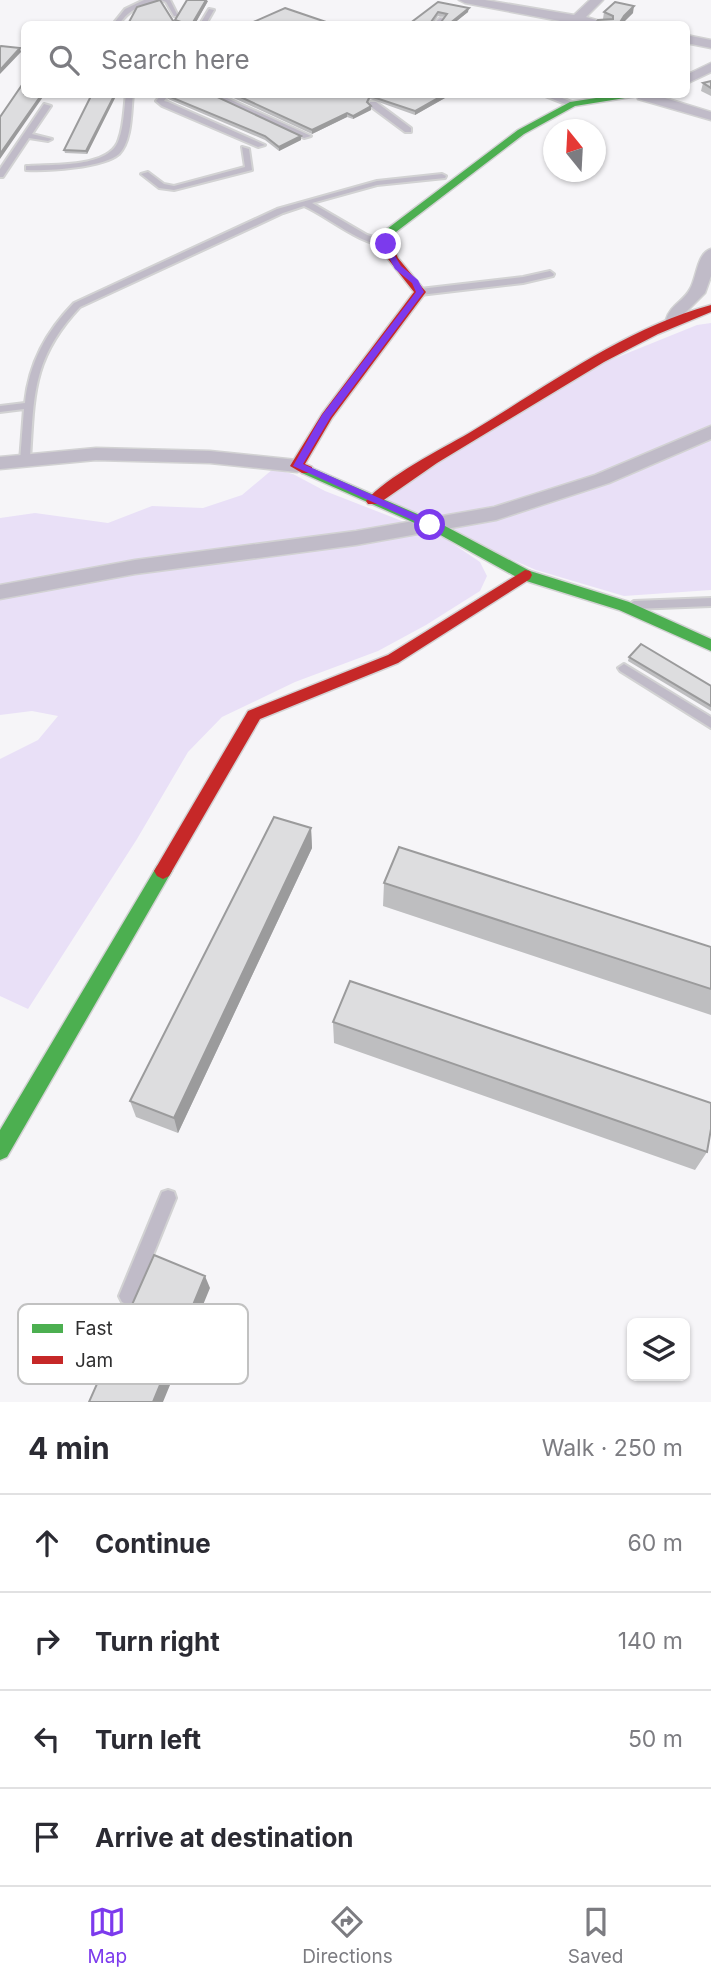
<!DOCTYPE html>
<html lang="en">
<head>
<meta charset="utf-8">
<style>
	:root { --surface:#fff; --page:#f7f7f7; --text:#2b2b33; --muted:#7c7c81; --line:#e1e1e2; --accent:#7c3aed }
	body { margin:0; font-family:Inter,sans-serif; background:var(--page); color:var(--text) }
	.controls { position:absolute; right:21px; bottom:21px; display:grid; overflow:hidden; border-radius:10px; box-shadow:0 2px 5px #0004 }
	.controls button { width:63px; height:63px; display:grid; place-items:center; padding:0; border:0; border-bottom:2px solid var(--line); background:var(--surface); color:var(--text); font:35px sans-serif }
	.compass { position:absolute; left:543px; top:119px; width:63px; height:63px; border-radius:50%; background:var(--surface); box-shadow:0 2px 5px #0004; rotate:342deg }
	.stop { position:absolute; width:21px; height:21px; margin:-16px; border:5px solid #7c3aed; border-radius:50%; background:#fff }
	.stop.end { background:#7c3aed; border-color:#fff; box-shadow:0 2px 7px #0008 }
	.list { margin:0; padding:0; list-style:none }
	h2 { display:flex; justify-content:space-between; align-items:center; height:91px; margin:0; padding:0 28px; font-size:30px }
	h2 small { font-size:23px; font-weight:400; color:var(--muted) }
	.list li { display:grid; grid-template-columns:46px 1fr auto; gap:21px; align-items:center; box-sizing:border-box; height:98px; padding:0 28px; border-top:2px solid var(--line) }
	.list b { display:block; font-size:26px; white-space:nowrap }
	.list em { font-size:23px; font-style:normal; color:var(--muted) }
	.icon { flex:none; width:38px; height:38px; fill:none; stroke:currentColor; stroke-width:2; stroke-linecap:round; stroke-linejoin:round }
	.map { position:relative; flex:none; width:711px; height:1402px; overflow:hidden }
	.search { position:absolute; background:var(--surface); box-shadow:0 2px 5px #0004; left:21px; right:21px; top:21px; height:77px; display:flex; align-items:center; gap:18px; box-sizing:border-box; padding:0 24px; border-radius:10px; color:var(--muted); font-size:26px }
	.sheet { height:483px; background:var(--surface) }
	nav { display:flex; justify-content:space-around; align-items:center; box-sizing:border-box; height:98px; border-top:2px solid var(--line); background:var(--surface); font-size:19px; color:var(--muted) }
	nav a { display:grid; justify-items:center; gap:4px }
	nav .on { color:var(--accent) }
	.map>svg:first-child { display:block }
</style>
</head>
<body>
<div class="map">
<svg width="711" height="1402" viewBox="0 0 711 1402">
	<rect width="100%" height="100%" fill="#f6f5f8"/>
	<path fill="#e9e0f7" d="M711 323V590L624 596 536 570 376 501 598 365 697 325Z
		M273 469 293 474 325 491 443 537 480 562 487 576 480 591 426 625 378 651 295 682 222 717 188 752 137 839 28 1009 0 996V759L38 740 58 716 32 711 0 715V518L35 513 108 523 152 506 203 508 242 495Z"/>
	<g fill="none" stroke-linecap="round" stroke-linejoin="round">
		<g stroke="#d2d2d3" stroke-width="4">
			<path id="lane" d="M144 0H158C140 7 132 7 119 24H113L125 9Z
				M161 0H170L178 16H174L166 2Z
				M209 9 214 10 206 24H200Z
				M440 18 445 19 439 24H433Z
				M126 94H133C131 112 132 141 119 154 103 168 47 171 26 170V166H29C54 164 111 168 119 139 124 125 124 109 126 94Z
				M162 94H169L164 101 168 102 265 145 258 147 162 106 156 101Z
				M208 94H218L311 136 304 138Z
				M540 94H552L577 104 570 106Z
				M370 102H376L411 128V132H405L370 106Z
				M44 104 51 106 32 134 52 139 48 141 29 138 3 177H0V169Z
				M242 147 249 149 252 170 174 190 159 188 141 174 148 172 164 184 174 186 245 167Z
				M442 174 446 176 445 178 377 185 312 203 367 235 389 242V246C361 246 329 217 304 206L283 213 80 307C32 358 34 395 30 461L25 464 21 463 20 461 24 409 0 412V406L25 403C29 363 46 332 74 303L277 209 377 181Z
				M550 271 554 274 553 276 523 283 420 295 416 292 420 289 523 277Z
				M711 598V606L634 609 628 605 634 601Z
				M624 664 711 717V728L620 671 618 668Z
				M168 1190 174 1192 176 1198 134 1302 128 1305 122 1302 119 1296 162 1192Z"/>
		</g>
		<g stroke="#d2d2d3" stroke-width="3">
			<path id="street" d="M459 0H485L574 15 590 0H603L586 17 610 24H576L465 3Z
				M686 35 711 40V48L686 43Z
				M711 63V72L686 84V75Z
				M637 94H652L711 112V120L638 99Z
				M711 249V276L705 293 684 314 680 324H668L666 320C670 305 684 301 690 289 697 277 697 253 711 249Z
				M711 426V439L609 483 496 520 356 545 135 574 0 599V585L135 560 356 531 494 507 595 475Z
				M96 448 210 451 297 460 304 462 307 466 304 470 297 472 210 463 96 460 0 469V457Z"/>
		</g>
		<g stroke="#d2d2d3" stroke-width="3">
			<path id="fast" d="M622 94H650L575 106 524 134 392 235V248L383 246V232L518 130 570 102Z
				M307 466 445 526 530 571 629 602 711 639V651L619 610 520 579 435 532 302 473V467Z
				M163 863 169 866 172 871 169 876 7 1157 0 1160V1130L157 866Z"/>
		</g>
		<g stroke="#d2d2d3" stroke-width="3">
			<path id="jam" d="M388 243 392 244 398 258 426 292 332 418 305 464 312 467V473H302L290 466 322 414 414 292 388 259 383 246Z
				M711 305V312L658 334 604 362 437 463 378 504H368L366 501C386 477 441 449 469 433 546 387 623 329 711 305Z
				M525 570 530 571 532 575 530 579 398 663 260 719 169 876 163 879 157 876 154 871 157 866 248 711 388 655Z"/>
		</g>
		<use href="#lane" fill="#c0bbc8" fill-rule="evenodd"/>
		<use href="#street" fill="#c0bbc8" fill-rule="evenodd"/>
		<use href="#fast" fill="#4caf50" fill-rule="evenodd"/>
		<use href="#jam" fill="#c62828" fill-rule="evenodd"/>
	</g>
	<path fill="#bebec0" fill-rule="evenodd" d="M208 1 195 24H178L175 23V20Z
		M438 2 468 12 453 24H409ZM438 16 445 17 441 22H434Z
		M604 12 633 13 623 22 603 19Z
		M711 81V96L701 91 703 83Z
		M92 94H117L87 154 65 153 64 150Z
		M225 94H452L415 115 370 99 368 103 371 106V110L353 119 347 117 312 134Z
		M168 96 301 140 279 151 265 140 168 99Z
		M629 657 711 686V711L628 661Z
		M311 828 312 848 178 1133 136 1117 130 1101Z
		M384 883 711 947V1015L383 906Z
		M333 1022 707 1152 695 1170 334 1043Z"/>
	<path fill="#9b9b9c" d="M206 0 208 1 195 24H192Z
		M634 6 633 13 622 24H619L624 16Z
		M469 8 468 12 453 24H449Z
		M20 48 21 52 0 74V70Z
		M42 94H45L0 159V154Z
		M115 94H117L87 154 86 151Z
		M445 94H452L415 115V111Z
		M371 106V110L353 119V116Z
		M347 113V117L312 134V130Z
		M301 136V140L279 151V147Z
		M311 828 312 848 178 1133 174 1118Z
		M205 1276 210 1288 163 1402H153Z"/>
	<path fill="#dddddf" stroke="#9b9b9c" stroke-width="2" fill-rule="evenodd" d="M160 0 175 24H128L137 7Z
		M187 0H206L192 24H187L175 20Z
		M438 2 469 8 449 24H409ZM438 12 447 14 441 22H431Z
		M615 2 634 6 624 16 619 24H595L598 20 613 19V16L604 12Z
		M285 8 332 24H249Z
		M1 46 20 48 0 70V47Z
		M711 81V88L703 83Z
		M24 82V94H42L0 154V117Z
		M92 94H115L86 151 64 150Z
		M170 94H211L301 136 279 147 265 136 168 96Z
		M234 94H445L415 111 370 96 367 102 371 106 353 116 347 113 312 130Z
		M641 644 711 686V706L629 657Z
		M274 817 311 828 174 1118 130 1101Z
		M399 847 711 947V989L384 883Z
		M350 981 711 1103V1129L707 1152 333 1022Z
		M154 1255 205 1276 153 1402H89Z"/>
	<path fill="#7c3aed" d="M386 241 401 266 418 280 424 292 330 418 303 464 433 522V527L430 528 293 466 322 415 416 292 412 283 395 269 382 244Z"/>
	<rect x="18" y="1304" width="230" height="80" rx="10" fill="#fff" stroke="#c1c1c1" stroke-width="2"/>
	<rect x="32" y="1324" width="31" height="9" fill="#4caf50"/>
	<rect x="32" y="1356" width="31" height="8" fill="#c62828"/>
	<g font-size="19" fill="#2f2f30">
		<text x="75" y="1335">Fast</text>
		<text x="75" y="1367">Jam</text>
	</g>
</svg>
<div class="controls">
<button><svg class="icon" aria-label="layers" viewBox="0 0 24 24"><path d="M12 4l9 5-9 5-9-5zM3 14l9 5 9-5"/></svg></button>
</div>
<svg class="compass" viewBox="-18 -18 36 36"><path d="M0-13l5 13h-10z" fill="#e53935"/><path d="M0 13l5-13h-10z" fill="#7c7c81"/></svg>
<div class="stop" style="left:430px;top:525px"></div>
<div class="stop end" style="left:386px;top:244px"></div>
<div class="search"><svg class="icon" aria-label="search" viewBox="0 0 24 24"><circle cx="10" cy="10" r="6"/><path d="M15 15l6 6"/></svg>Search here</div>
</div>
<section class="sheet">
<h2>4 min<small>Walk · 250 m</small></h2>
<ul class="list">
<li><svg class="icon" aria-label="ahead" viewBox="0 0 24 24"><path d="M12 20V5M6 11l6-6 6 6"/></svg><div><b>Continue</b></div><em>60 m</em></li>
<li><svg class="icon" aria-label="right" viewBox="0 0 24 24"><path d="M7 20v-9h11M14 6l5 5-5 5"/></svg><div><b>Turn right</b></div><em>140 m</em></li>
<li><svg class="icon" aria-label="left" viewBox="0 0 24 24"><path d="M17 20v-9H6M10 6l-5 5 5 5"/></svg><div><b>Turn left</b></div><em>50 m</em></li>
<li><svg class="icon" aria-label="arrive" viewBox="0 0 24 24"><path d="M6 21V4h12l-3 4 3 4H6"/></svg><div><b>Arrive at destination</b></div></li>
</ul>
</section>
<nav>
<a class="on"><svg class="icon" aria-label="map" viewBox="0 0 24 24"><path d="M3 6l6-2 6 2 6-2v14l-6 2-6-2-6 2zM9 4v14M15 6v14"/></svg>Map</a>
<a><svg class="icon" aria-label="directions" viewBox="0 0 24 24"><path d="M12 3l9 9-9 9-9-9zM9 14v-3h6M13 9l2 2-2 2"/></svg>Directions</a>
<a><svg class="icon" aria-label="saved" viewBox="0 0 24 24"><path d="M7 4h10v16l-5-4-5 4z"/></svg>Saved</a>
</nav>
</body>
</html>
